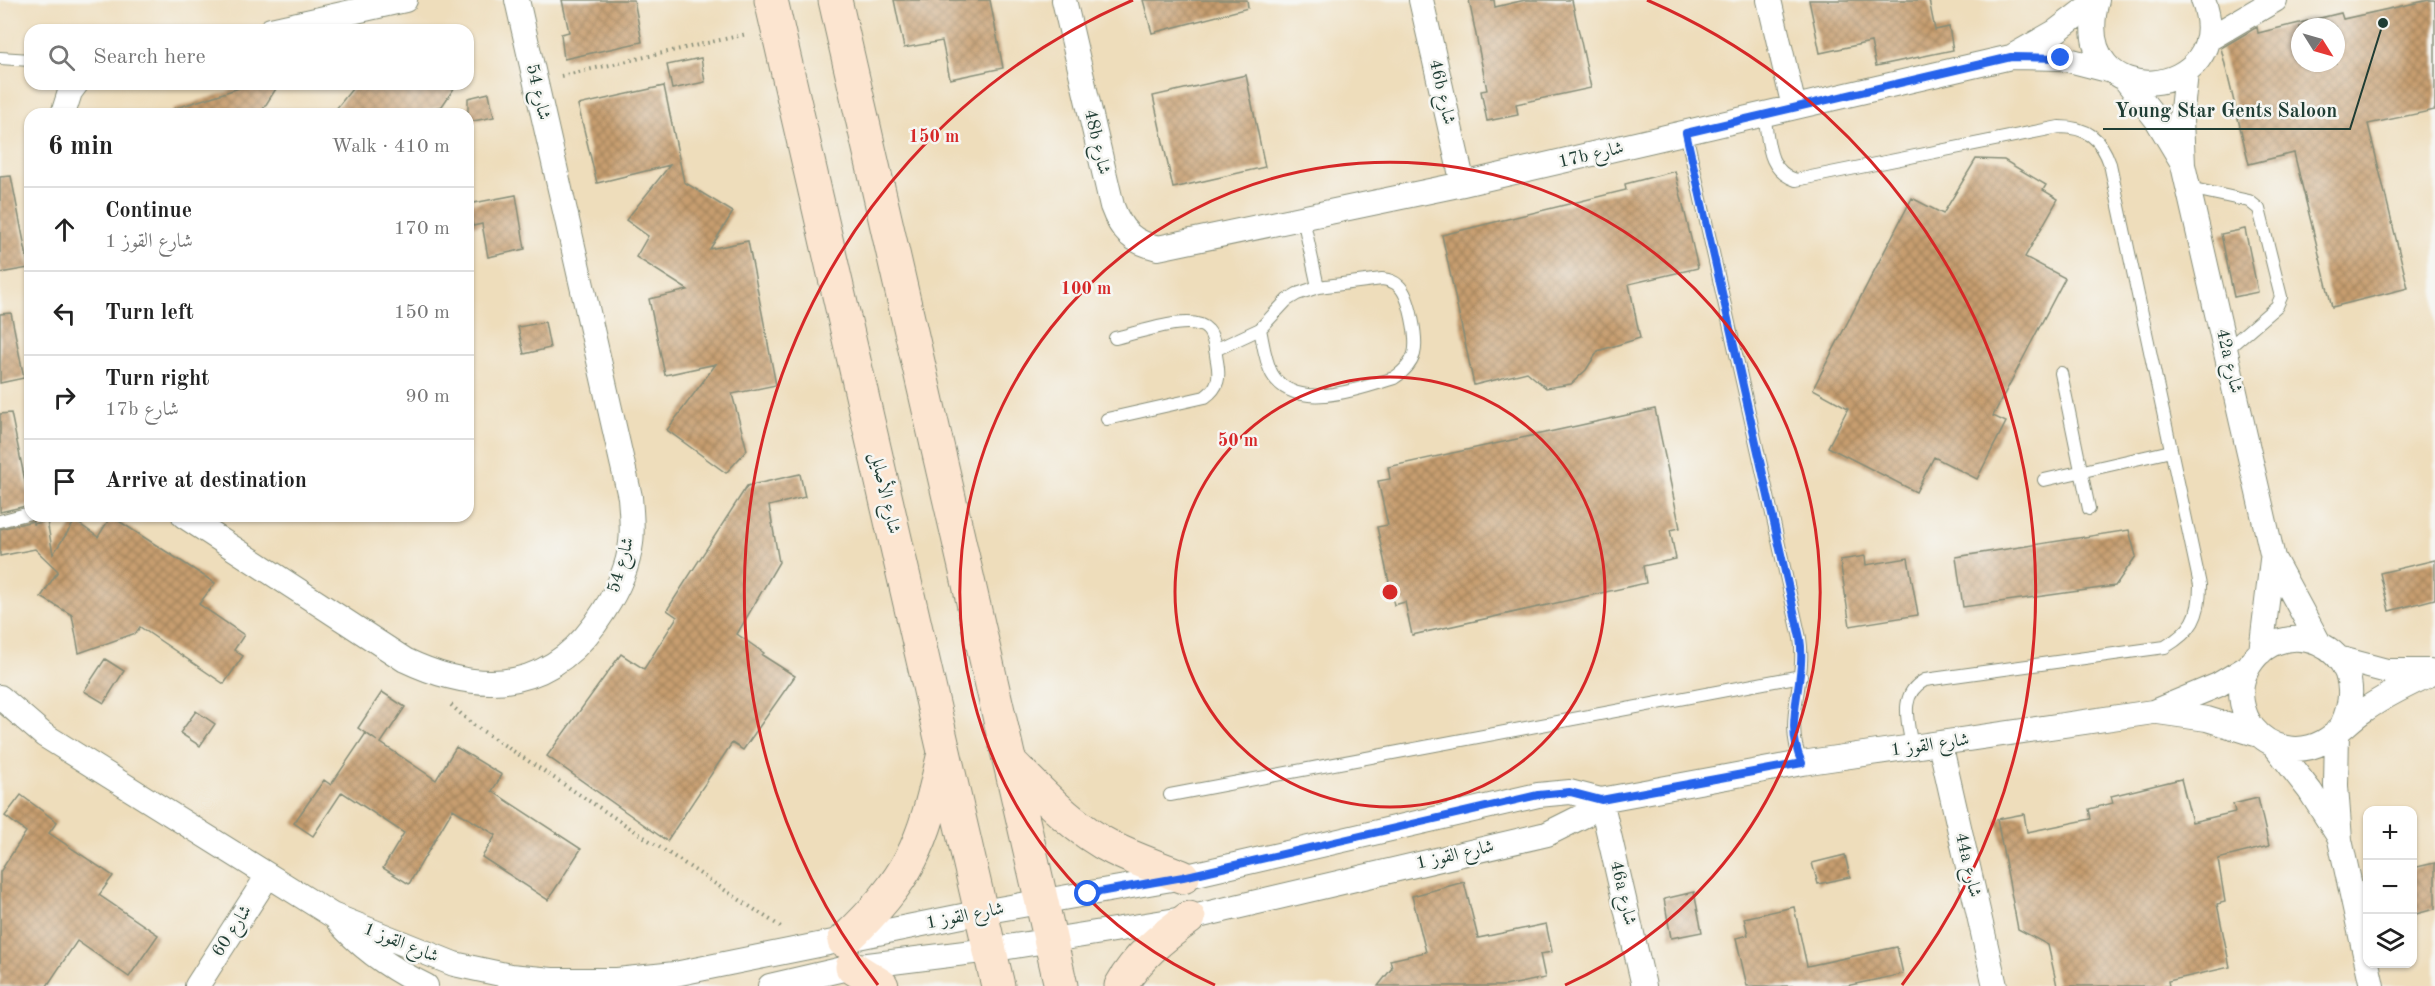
<!DOCTYPE html>
<html lang="en">
<head>
<meta charset="utf-8">
<style>
	:root { --surface:#fff; --page:#f2f2f2; --text:#222; --muted:#767676; --line:#e0e0e0 }
	body { margin:0; font-family:"Old Standard TT",Amiri,serif; background:var(--page); color:var(--text) }
	.controls { position:absolute; right:18px; bottom:18px; display:grid; overflow:hidden; border-radius:12px; box-shadow:0 2px 4px #0004 }
	.controls button { width:54px; height:54px; display:grid; place-items:center; padding:0; border:0; border-bottom:2px solid var(--line); background:var(--surface); color:var(--text); font:30px sans-serif }
	.compass { position:absolute; left:2291px; top:18px; width:54px; height:54px; border-radius:50%; background:var(--surface); box-shadow:0 2px 4px #0004; rotate:127deg }
	.stop { position:absolute; width:18px; height:18px; margin:-14px; border:4px solid #2563eb; border-radius:50%; background:#fff }
	.stop.end { background:#2563eb; border-color:#fff; box-shadow:0 2px 6px #0008 }
	.list { margin:0; padding:0; list-style:none }
	h2 { display:flex; justify-content:space-between; align-items:center; height:78px; margin:0; padding:0 24px; font-size:26px }
	h2 small { font-size:20px; font-weight:400; color:var(--muted) }
	.list li { display:grid; grid-template-columns:39px 1fr auto; gap:18px; align-items:center; box-sizing:border-box; height:84px; padding:0 24px; border-top:2px solid var(--line) }
	.list b { display:block; font-size:22px; white-space:nowrap }
	.list p { margin:0; font-size:20px; white-space:nowrap; color:var(--muted) }
	.list em { font-size:20px; font-style:normal; color:var(--muted) }
	.icon { flex:none; width:33px; height:33px; fill:none; stroke:currentColor; stroke-width:2; stroke-linecap:round; stroke-linejoin:round }
	.map { position:relative; flex:none; width:2435px; height:986px; overflow:hidden }
	.search { position:absolute; background:var(--surface); box-shadow:0 2px 4px #0004; left:24px; top:24px; width:450px; height:66px; display:flex; align-items:center; gap:15px; box-sizing:border-box; padding:0 21px; border-radius:18px; color:var(--muted); font-size:22px }
	.panel { position:absolute; background:var(--surface); box-shadow:0 2px 4px #0004; left:24px; top:108px; width:450px; height:414px; border-radius:18px }
	.map>svg:first-child { display:block }
</style>
</head>
<body>
<div class="map">
<svg width="2435" height="986" viewBox="0 0 2435 986">
	<defs>
		<pattern id="building-cross-hatch" width="8" height="8" patternUnits="userSpaceOnUse" patternTransform="scale(1.5)"><rect width="8" height="8" fill="#c79e6f"/><path d="M0 0l8 8M0 8l8-8" fill="none" stroke="#a1825c"/></pattern>
	</defs>
	<rect width="100%" height="100%" fill="#f6f6f2"/>
	<filter id="ink" filterUnits="userSpaceOnUse"><feTurbulence type="fractalNoise" baseFrequency=".0167" numOctaves="2"/><feDisplacementMap in="SourceGraphic" scale="12" xChannelSelector="R" yChannelSelector="G"/><feConvolveMatrix kernelMatrix="1 2 1 2 8 2 1 2 1" color-interpolation-filters="sRGB"/></filter>
	<filter id="wash" filterUnits="userSpaceOnUse"><feTurbulence type="fractalNoise" baseFrequency=".008" numOctaves="4" result="noise"/><feDisplacementMap in="SourceGraphic" scale="24" xChannelSelector="R" yChannelSelector="G"/><feGaussianBlur stdDeviation="1.35" result="paint"/><feColorMatrix in="noise" values="0 0 0 0 0 0 0 0 0 0 0 0 0 0 0 0 0 1.4 0 .05"/><feComposite in="paint" operator="in"/></filter>
	<g filter="url(#wash)">
		<rect width="100%" height="100%" fill="#edb"/>
		<g id="blocks">
			<path fill="url(#building-cross-hatch)" fill-rule="evenodd" d="M562 0H634L642 42 564 59 561 34 569 32Z
				M894 0H990L1003 68 950 79 942 41 904 48Z
				M1143 0H1247L1248 8 1152 33Z
				M1469 0H1494L1495 7 1525 0H1572L1591 88 1516 104 1518 115 1487 121 1481 91 1487 90Z
				M1809 0H1929L1935 30 1949 27 1953 50 1876 66 1871 42 1820 53Z
				M2429 0H2435V110L2368 124 2408 288 2332 307 2294 153 2249 164 2221 48 2257 27 2258 33 2341 13 2343 19ZM2300 27H2336V63H2300Z
				M701 58 705 82 672 89 667 65Z
				M1246 75 1265 167 1173 188 1153 96Z
				M252 84H279L260 114H174L173 109Z
				M356 84H457L442 106 412 114H332Z
				M664 86 684 182 733 212 710 249 748 241 776 385 732 394 747 450 726 473 667 430 716 364 665 375 649 299 688 290 636 257 648 236 626 220 670 165 597 183 578 105Z
				M489 93 494 117 468 122V98Z
				M1976 159 2004 160 2046 185 2043 190 2058 199 2025 257 2065 278 1993 416 2006 422 1977 479 1934 457 1916 492 1828 447 1848 408 1813 389 1912 198 1943 214Z
				M1675 171 1698 268 1629 284 1640 338 1598 351 1586 370 1571 384 1546 388 1527 372 1474 385 1442 235 1626 190 1625 184Z
				M11 176 29 268 0 273V177Z
				M516 195 525 249 488 257 482 224 473 226 468 204Z
				M2245 229 2258 292 2234 297 2221 234Z
				M11 313 24 378 0 383V314Z
				M545 322 550 348 524 354 518 327Z
				M1655 409 1680 528 1670 530 1676 559 1643 566 1646 583 1412 635 1405 602 1394 605 1377 527 1388 525 1378 481 1390 479 1388 467Z
				M11 413 30 505 0 512V414Z
				M800 474 805 497 769 506 779 562 737 634 764 653 762 655 795 676 743 750 732 743 667 841 547 756 621 654 644 669 677 617 667 610 747 486Z
				M111 516 215 583 199 604 244 635 234 650 243 656 224 684 140 627 136 633 79 653 72 615 41 597 58 571 35 549 0 556V529L33 521V524L47 521 53 554 75 521 98 537Z
				M2129 530 2136 556 2115 586 1963 607 1956 557Z
				M1865 556 1866 565 1908 558 1918 615 1850 626 1840 560Z
				M2435 560V599L2389 611 2380 573Z
				M105 659 124 671 104 703 84 691Z
				M382 692 405 707 381 743 436 780 456 747 502 775 492 791 581 849 548 900 482 857 496 835 453 809 409 884 383 868 404 833 342 792 313 836 294 823 324 780 331 785 366 733 377 741 358 728Z
				M196 711 215 724 200 746 180 733Z
				M2181 779 2192 822 2235 812 2233 804 2258 798 2269 846 2218 859 2225 902 2217 904 2230 967 2168 981 2169 986H2057L2048 945 2018 929 1997 819 2024 814 2027 832 2091 819 2089 809 2113 803 2111 796Z
				M21 795 57 822 49 833 113 876 99 895 158 935 129 977 77 941 47 986H0V872L26 832 5 816Z
				M1845 855 1850 877 1818 884 1812 863Z
				M2435 863V909L2412 915V868Z
				M1464 882 1478 938 1546 924 1552 952 1540 954 1545 978 1505 986H1378L1392 968 1390 960 1426 952 1412 896Z
				M1694 892 1702 932 1671 938 1664 899Z
				M1794 907 1807 966 1897 947 1903 974 1846 986H1747L1736 938 1748 935 1744 918Z"/>
		</g>
	</g>
	<g filter="url(#ink)">
		<use href="#blocks" fill-opacity="0" stroke="#868d78" stroke-width="1.5"/>
		<g fill="none" stroke-linecap="round" stroke-linejoin="round">
			<g stroke="#868d78" stroke-width="14">
				<path id="lane" d="M0 58 30 60
					M1764 114C1769 141 1766 170 1796 180L2059 127C2087 127 2101 138 2110 164L2200 585C2200 617 2192 631 2165 647L1925 680C1898 694 1908 722 1912 747
					M1686 133 1800 638C1807 682 1782 721 1802 763
					M2189 188 2249 201 2259 209 2281 297 2277 306 2226 350
					M1303 218 1318 287
					M1215 350 1260 329 1287 300 1297 294 1318 287 1382 279C1389 280 1394 281 1399 286 1410 296 1418 340 1414 354 1411 365 1403 372 1394 378 1360 389 1295 413 1272 374 1265 361 1263 343 1260 329
					M2061 373 2089 509
					M1107 419 1205 397C1219 387 1220 377 1217 361 1215 351 1215 338 1208 330 1193 312 1136 334 1115 338
					M2044 480 2171 451
					M0 521 30 513
					M1170 795 1801 676"/>
			</g>
			<g stroke="#868d78" stroke-width="26">
				<path id="street" d="M1064 0 1112 206C1121 231 1132 242 1158 248L1463 184 2011 57 2061 58 2111 71
					M1421 0 1463 184
					M1769 0 1794 107
					M2097 0C2066 120 2242 100 2203 0
					M271 30 405 0
					M2207 40 2275 0
					M2013 56 2055 32 2097 0
					M2186 73 2181 119 2183 165 2273 558 2319 643
					M2125 79 2157 120 2181 160
					M63 114 70 92 76 84
					M184 516 405 660C485 698 555 690 604 611 617 591 628 567 631 543 633 528 631 512 630 497L517 0
					M2261 652 2272 560
					M2338 658 2387 671H2430
					M0 697 44 735 332 915 454 964 510 976 552 980H617L675 974 982 912 1183 877 1538 795 1570 792 1601 800 1802 763 2153 712 2218 685 2248 667
					M2158 712 2207 719 2259 735
					M2342 725C2380 644 2273 605 2244 676 2238 693 2242 714 2253 728 2270 749 2299 755 2323 742 2337 735 2351 718 2366 709 2388 694 2411 683 2435 672
					M2337 731 2336 786 2340 840 2372 986
					M1940 743 1995 986
					M2275 746 2310 791 2336 832
					M1601 800 1644 986
					M338 921C362 949 393 970 426 986
					M197 986 267 877
					M770 986 852 967 989 950 1189 918 1547 834 1585 815 1601 800"/>
			</g>
			<g stroke="#868d78" stroke-width="35">
				<path id="secondary" d="M771 0 998 986
					M835 0 1061 986
					M1010 762C1042 794 1074 829 1114 849 1136 860 1160 868 1183 877
					M844 941C911 877 923 846 943 757
					M852 967 882 986
					M1121 986C1137 957 1162 937 1189 918"/>
			</g>
			<path stroke="#868d78" stroke-width="4" stroke-dasharray="1.5 4.5" stroke-linecap="butt" d="M561 76 747 34
				M451 705 472 724 781 927"/>
			<use href="#lane" stroke="#fff" stroke-width="12"/>
			<use href="#street" stroke="#fff" stroke-width="24"/>
			<use href="#secondary" stroke="#fce5d0" stroke-width="33"/>
		</g>
	</g>
	<g fill="none" stroke-linecap="round" stroke-linejoin="round" filter="url(#ink)">
		<path stroke="#2563eb" stroke-width="8" d="M1088 894 1183 877 1538 795 1570 792 1601 800 1802 763C1782 721 1807 682 1800 638L1686 133 2011 57 2061 58"/>
	</g>
	<g fill="none" stroke="#d62828" stroke-width="3">
		<circle cx="1390" cy="592" r="215"/>
		<path d="M1215 985A430 430 0 1 1 1565 985"/>
		<path d="M878 985A645 645 0 0 1 1133 0M1647 0A645 645 0 0 1 1902 985"/>
	</g>
	<g text-anchor="middle" dominant-baseline="central" stroke-width="5" stroke-linejoin="round" paint-order="stroke">
		<g font-size="18" fill="#1f3d34" stroke="#f6f6f2">
			<text transform="translate(538 92) rotate(77)">شارع 54</text>
			<text transform="translate(1442 92) rotate(77)">46b شارع</text>
			<text transform="translate(1097 142) rotate(77)">48b شارع</text>
			<text transform="translate(1591 155) rotate(-13)">17b شارع</text>
			<text transform="translate(2229 361) rotate(77)">42a شارع</text>
			<text transform="translate(885 493) rotate(77)">شارع الأصايل</text>
			<text transform="translate(621 565) rotate(-74)">شارع 54</text>
			<text transform="translate(1930 745) rotate(-8)">شارع القوز 1</text>
			<text transform="translate(1455 855) rotate(-13)">شارع القوز 1</text>
			<text transform="translate(1968 865) rotate(77)">44a شارع</text>
			<text transform="translate(1623 893) rotate(77)">46a شارع</text>
			<text transform="translate(965 916) rotate(-11)">شارع القوز 1</text>
			<text transform="translate(232 931) rotate(-57)">شارع 60</text>
			<text transform="translate(401 943) rotate(22)">شارع القوز 1</text>
		</g>
	</g>
	<circle cx="1390" cy="592" r="9" fill="#d62828" stroke="#f6f6f2" stroke-width="3"/>
	<g font-size="18" text-anchor="middle" font-weight="bold" fill="#d62828" stroke="#f6f6f2" stroke-width="5" stroke-linejoin="round" paint-order="stroke">
		<text x="934" y="142">150 m</text>
		<text x="1086" y="294">100 m</text>
		<text x="1238" y="446">50 m</text>
	</g>
	<path fill="none" stroke="#1f3d34" stroke-width="2" d="M2383 23L2350 129H2103"/>
	<circle fill="#1f3d34" stroke="#f6f6f2" stroke-width="2" cx="2383" cy="23" r="6"/>
	<g font-size="20" text-anchor="middle" font-weight="bold" fill="#1f3d34" stroke="#f6f6f2" stroke-width="5" stroke-linejoin="round" paint-order="stroke">
		<text x="2226" y="117">Young Star Gents Saloon</text>
	</g>
</svg>
<div class="controls">
<button>+</button>
<button>−</button>
<button><svg class="icon" aria-label="layers" viewBox="0 0 24 24"><path d="M12 4l9 5-9 5-9-5zM3 14l9 5 9-5"/></svg></button>
</div>
<svg class="compass" viewBox="-18 -18 36 36"><path d="M0-13l5 13h-10z" fill="#e53935"/><path d="M0 13l5-13h-10z" fill="#767676"/></svg>
<div class="stop" style="left:1088px;top:894px"></div>
<div class="stop end" style="left:2061px;top:58px"></div>
<div class="search"><svg class="icon" aria-label="search" viewBox="0 0 24 24"><circle cx="10" cy="10" r="6"/><path d="M15 15l6 6"/></svg>Search here</div>
<section class="panel">
<h2>6 min<small>Walk · 410 m</small></h2>
<ul class="list">
<li><svg class="icon" aria-label="ahead" viewBox="0 0 24 24"><path d="M12 20V5M6 11l6-6 6 6"/></svg><div><b>Continue</b><p>شارع القوز 1</p></div><em>170 m</em></li>
<li><svg class="icon" aria-label="left" viewBox="0 0 24 24"><path d="M17 20v-9H6M10 6l-5 5 5 5"/></svg><div><b>Turn left</b></div><em>150 m</em></li>
<li><svg class="icon" aria-label="right" viewBox="0 0 24 24"><path d="M7 20v-9h11M14 6l5 5-5 5"/></svg><div><b>Turn right</b><p>17b شارع</p></div><em>90 m</em></li>
<li><svg class="icon" aria-label="arrive" viewBox="0 0 24 24"><path d="M6 21V4h12l-3 4 3 4H6"/></svg><div><b>Arrive at destination</b></div></li>
</ul>
</section>
</div>
</body>
</html>
